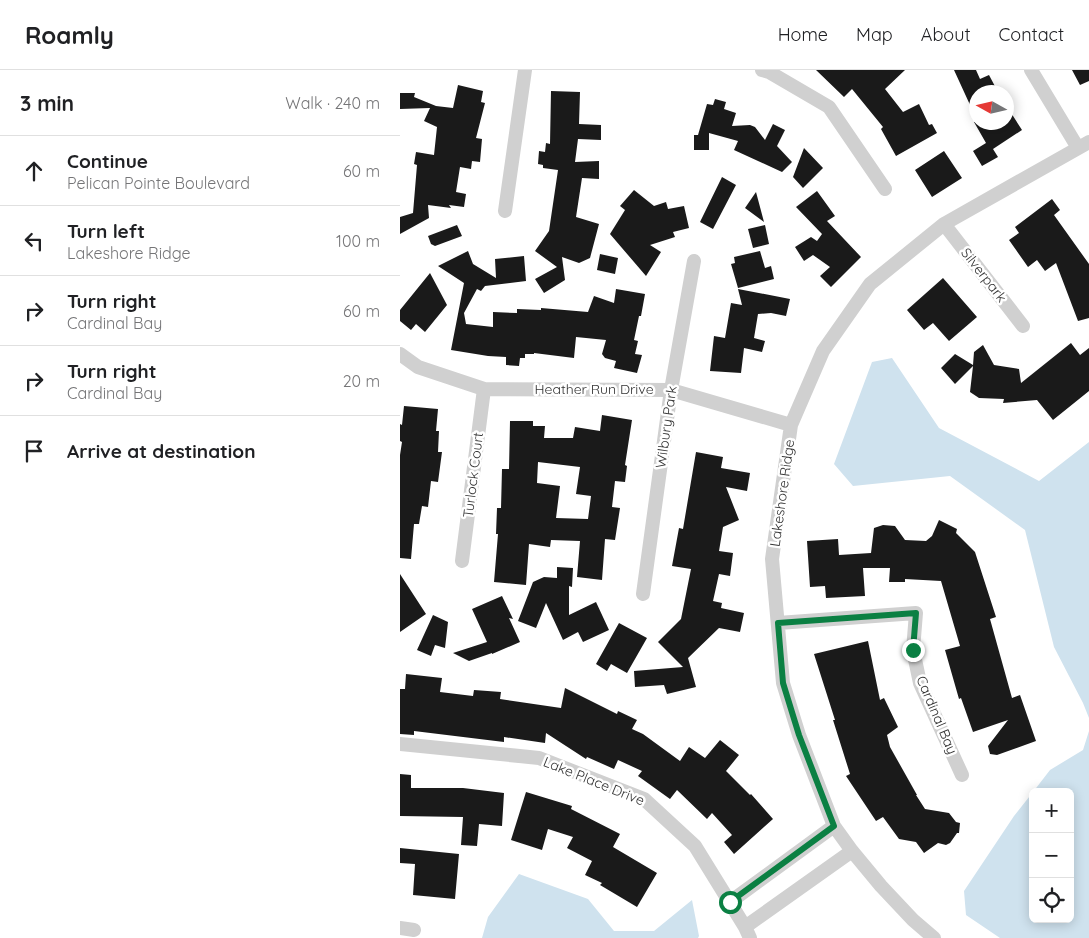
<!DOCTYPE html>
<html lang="en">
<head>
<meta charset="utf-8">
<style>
	:root { --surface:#fff; --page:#f6f6f6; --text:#202124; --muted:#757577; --line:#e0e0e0 }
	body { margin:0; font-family:Quicksand,sans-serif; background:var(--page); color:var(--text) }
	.controls { position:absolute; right:15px; bottom:15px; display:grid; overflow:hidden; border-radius:8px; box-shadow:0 2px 12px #0003 }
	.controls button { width:45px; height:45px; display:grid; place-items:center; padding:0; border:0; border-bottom:1px solid var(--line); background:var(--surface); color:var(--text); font:25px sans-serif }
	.compass { position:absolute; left:569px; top:15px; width:45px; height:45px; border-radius:50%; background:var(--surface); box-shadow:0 2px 12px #0003; rotate:278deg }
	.stop { position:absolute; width:15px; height:15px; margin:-11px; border:4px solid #0b8043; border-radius:50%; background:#fff }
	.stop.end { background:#0b8043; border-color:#fff; box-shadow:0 1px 5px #0008 }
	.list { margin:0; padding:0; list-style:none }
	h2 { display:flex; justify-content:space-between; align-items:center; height:65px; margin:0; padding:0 20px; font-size:21px }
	h2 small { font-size:16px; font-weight:400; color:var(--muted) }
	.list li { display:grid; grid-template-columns:32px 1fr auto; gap:15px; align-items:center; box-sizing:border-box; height:70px; padding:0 20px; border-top:1px solid var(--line) }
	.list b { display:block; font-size:19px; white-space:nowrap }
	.list p { margin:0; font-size:16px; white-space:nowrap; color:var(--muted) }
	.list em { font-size:16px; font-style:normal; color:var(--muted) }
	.icon { flex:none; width:28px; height:28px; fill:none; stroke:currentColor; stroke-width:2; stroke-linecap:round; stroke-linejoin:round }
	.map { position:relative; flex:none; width:689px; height:868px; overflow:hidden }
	header { display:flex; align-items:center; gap:30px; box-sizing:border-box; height:70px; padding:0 25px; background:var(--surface); border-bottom:1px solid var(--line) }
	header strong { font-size:24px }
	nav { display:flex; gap:28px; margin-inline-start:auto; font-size:18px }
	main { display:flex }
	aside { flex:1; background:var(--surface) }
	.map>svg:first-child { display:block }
</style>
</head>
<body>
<header>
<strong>Roamly</strong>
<nav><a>Home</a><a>Map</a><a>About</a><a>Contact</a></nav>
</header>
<main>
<aside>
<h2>3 min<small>Walk · 240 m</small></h2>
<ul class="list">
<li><svg class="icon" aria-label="ahead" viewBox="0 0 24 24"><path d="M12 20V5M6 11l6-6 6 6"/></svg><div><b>Continue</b><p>Pelican Pointe Boulevard</p></div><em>60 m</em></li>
<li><svg class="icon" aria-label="left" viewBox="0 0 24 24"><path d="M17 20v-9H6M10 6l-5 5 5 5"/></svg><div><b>Turn left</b><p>Lakeshore Ridge</p></div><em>100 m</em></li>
<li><svg class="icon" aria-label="right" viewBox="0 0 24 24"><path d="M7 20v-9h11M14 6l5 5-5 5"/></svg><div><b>Turn right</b><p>Cardinal Bay</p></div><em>60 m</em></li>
<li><svg class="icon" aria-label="right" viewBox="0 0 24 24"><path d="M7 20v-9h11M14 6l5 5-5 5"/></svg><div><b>Turn right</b><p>Cardinal Bay</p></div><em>20 m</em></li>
<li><svg class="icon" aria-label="arrive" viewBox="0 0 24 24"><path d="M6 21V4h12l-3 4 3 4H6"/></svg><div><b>Arrive at destination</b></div></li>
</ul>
</aside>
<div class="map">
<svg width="689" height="868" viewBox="0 0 689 868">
	<rect width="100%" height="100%" fill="#fff"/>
	<path fill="#cfe2ee" d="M492 288 539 358 639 411 689 372V648L683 633 654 577 625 460 550 406 453 416 434 394 472 292Z
		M689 661V868H600L566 845 564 821 614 746 633 722V849H670V722H633L650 700 683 680Z
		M119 804 188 829 214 861H254L292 830 299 866 298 868H82L88 847Z"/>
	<path fill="#1a1a1a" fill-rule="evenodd" d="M416 0H505L485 19 503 42 519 34 529 55 532 54 537 63 496 86 481 59 483 57 452 19 444 27Z
		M554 0H576L580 9 589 5 598 22H576V48Z
		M672 0H689V11L680 15Z
		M58 15 83 21 81 32 85 33 76 68 82 69 80 92 72 91 71 99 60 97 56 122 66 124 64 137 49 135 51 138 28 135 29 148 0 164V147L13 143 17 95 14 94 16 82 34 85 37 57 24 51 30 38 0 39V23H15L14 27 36 36 53 38Z
		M151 21 180 22 179 54 201 55V70L178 69 175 92 199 91V109L182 108 176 147 199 154 190 188 179 193 162 187 165 210 144 223 135 209 157 197 135 181 149 161 158 100 143 98V95L138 94 139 81 145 82 146 73 150 74Z
		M315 29 326 32 324 39 336 43 332 56 350 55 355 57 365 70 373 54 385 60 377 76 392 92 382 102 334 80 338 71 309 63V80H294V65H298L307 34 313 35Z
		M606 35 622 60 593 79 598 87 582 96 573 81 586 73 574 52H606Z
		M404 78 423 98 403 118 393 107Z
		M544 81 562 108 532 127 515 100Z
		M322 107 336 115 313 159 300 152Z
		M234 120 254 136 266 132 268 139 284 136 289 158 273 162 275 167 250 175 261 182 246 206 210 164 225 140 220 136Z
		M417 121 435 146 427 151 461 187 431 217 420 206 430 197 413 185 404 191 395 177 411 167 417 171 422 164 396 137Z
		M356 122 364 152 345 138Z
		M652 129 660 140 654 145 689 194V248L678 251 656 193 645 201 637 190 628 197 609 170 619 163 615 157Z
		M57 155 62 166 35 176 31 174 28 166Z
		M365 155 369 174 353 178 348 159Z
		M68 181 73 194 96 208 95 189 124 186 126 211 85 216 81 221 77 219 64 243 66 254 93 257V242L117 243V239L141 240V238L188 242 194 226 214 233 216 219 245 224 241 246H239L234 270 238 271 235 284 242 285 237 303 214 298 216 291 205 288 202 284 206 270 176 267 174 288 134 283V284H125V288H120L119 296 106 295V287L88 286 51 280 64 213 38 196Z
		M360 181 365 198 371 196 374 209 338 218 331 194 335 193 334 187Z
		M200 184 218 188 215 204 197 200Z
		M30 203 47 235 25 262 16 254 11 260 0 251V240Z
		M543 208 577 247 549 271 533 253 524 260 507 240Z
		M338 219 390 229 386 246 371 243 358 244 354 268 365 271 362 282 344 278 341 303 310 301 314 266 325 268 331 233 342 235Z
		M671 273 680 285 689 278V321L653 350 637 330 603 333 604 329 579 328 570 322 573 296 555 314 541 298 555 284 573 295 574 282 583 275 594 295 619 299 621 313Z
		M4 336 38 339 36 361H39L38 382H42L38 412 31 411 28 437 22 436 19 454H14L11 489 0 488V385L2 372 0 371V354L2 355Z
		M202 345 232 350 225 395 227 396 225 412 215 411 212 437 220 438 215 470 205 469 202 510 177 507 180 471 151 470 150 477 129 474 126 515 94 512 98 464H96L97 438H101L102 399H109L110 351H133V356H145L144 368H173L175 357 200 361ZM138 392 180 397 176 424 191 426 188 449 156 448 160 416 137 413Z
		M296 382 323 387 321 398 350 403 347 421 326 417 339 450 323 457 319 481 333 483 330 506 319 504 313 531 322 533 321 538 344 543 340 562 319 558 288 588 296 617 267 624 264 615 235 617 234 601 283 597 258 572 281 549 291 499 272 496 279 458 283 459Z
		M539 450 557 459 556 463 575 482 596 547 590 549 612 628 620 625 636 671 597 685 590 684 588 676 608 650 573 662 561 628 559 629 545 580 560 576 541 511 505 509V512H489L490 498H463L465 526 426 528 425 516 410 517 407 471 438 469 439 485 471 483 474 458 483 455 495 456 505 470 526 471 532 466Z
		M157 497 173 498 172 517 169 516V545L196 532 209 560 183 572 178 562 163 570 146 533 136 558 118 551 133 512 144 507 157 508Z
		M0 504 26 544 0 562Z
		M102 526 113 549 109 548 120 572 92 584V583L69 591 53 583 87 572 72 539Z
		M33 545 48 552 45 578 35 575 31 586 17 580Z
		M219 553 247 568 227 603 211 594 207 601 196 594Z
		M468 571 480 630 484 628 498 657 487 665 490 677 517 725H516L525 739 549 743 556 752 560 753 559 763H557L550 773 546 775 538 773 524 783 516 772 499 769 483 747 476 751 446 706 450 704 433 650H435L414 584Z
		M6 604 42 608 40 622 73 626 74 620 101 622 100 629 161 638 165 618 217 644 218 641 237 650 232 659 243 664 280 691 289 677 305 688 320 670 339 685 326 701 350 725 351 724 373 749 334 784 324 772 332 765 312 743 307 749 277 720 270 729 238 706 242 701 218 690 214 699 187 687 186 689 146 663 145 673 104 667V672L14 661V665L0 664V619H5Z
		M0 704 11 705V718H63L104 723 102 756 79 754 77 776 61 775 63 747 0 746Z
		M126 722 172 736 171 739 220 764 213 777 257 803 237 837 200 815 202 813 185 805 192 791 167 778 173 767 148 759 142 780 111 770Z
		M0 778 59 784 55 829 13 825 15 794 0 793Z"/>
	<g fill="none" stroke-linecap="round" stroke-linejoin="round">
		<path stroke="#d0d0d0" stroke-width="14" d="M362 0 369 2 429 37 485 119
			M631 0 678 78
			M105 141 125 0
			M544 154 623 256
			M0 284 18 297 84 319 271 320 391 355
			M62 491 84 319
			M243 524 271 320 294 191
			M378 553 516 543 513 580 520 613 562 705
			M0 674 139 688 244 729 295 776 345 857 350 868
			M330 832 434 756
			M345 857 452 781
			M0 858 14 860
			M534 868 513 850 481 816 452 781 434 756 399 665 383 613 372 489 391 355 423 281 470 214 544 154 689 72"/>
	</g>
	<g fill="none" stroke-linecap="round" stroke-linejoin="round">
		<path stroke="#0b8043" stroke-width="6" d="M330 832 434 756 399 665 383 613 378 553 516 543 513 580"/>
	</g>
	<g text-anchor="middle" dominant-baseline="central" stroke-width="5" stroke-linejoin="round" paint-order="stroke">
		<g font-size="14" fill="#333" stroke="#fff">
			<text transform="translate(584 205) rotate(52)">Silverpark</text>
			<text x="194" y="319">Heather Run Drive</text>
			<text transform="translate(266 357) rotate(-82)">Wilbury Park</text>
			<text transform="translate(73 405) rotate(-83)">Turlock Court</text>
			<text transform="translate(382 423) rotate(-82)">Lakeshore Ridge</text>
			<text transform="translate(537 645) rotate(67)">Cardinal Bay</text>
			<text transform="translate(194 711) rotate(22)">Lake Place Drive</text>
		</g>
	</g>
</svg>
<div class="controls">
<button>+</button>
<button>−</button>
<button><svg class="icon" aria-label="locate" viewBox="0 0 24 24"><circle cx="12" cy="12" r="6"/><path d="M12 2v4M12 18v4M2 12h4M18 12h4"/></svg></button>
</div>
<svg class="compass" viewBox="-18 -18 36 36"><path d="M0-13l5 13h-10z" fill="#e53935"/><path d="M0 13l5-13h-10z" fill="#757577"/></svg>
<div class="stop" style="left:330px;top:832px"></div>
<div class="stop end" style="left:513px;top:580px"></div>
</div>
</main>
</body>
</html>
